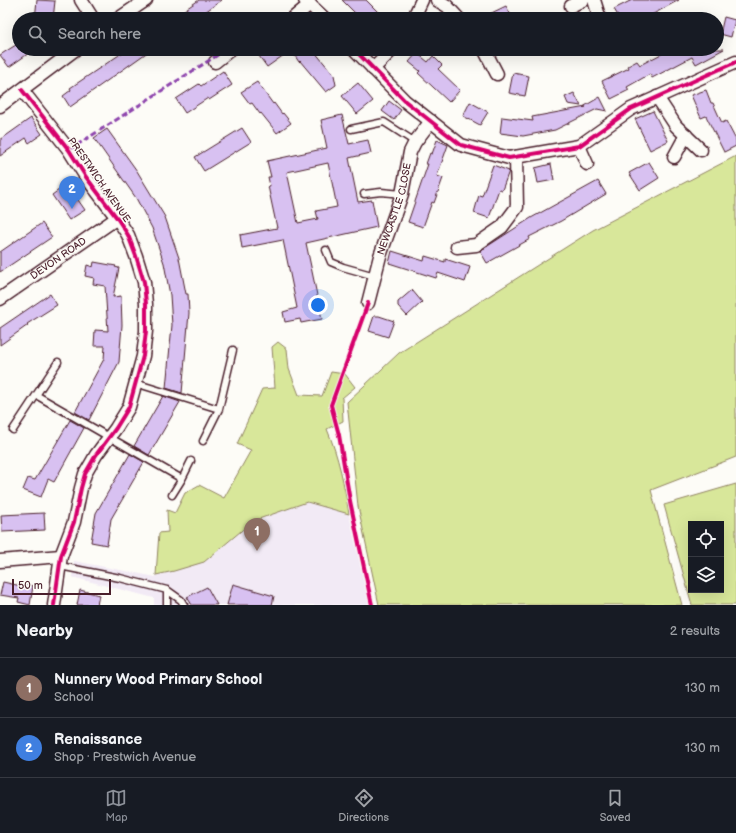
<!DOCTYPE html>
<html lang="en">
<head>
<meta charset="utf-8">
<style>
	:root { --surface:#171b24; --page:#242831; --text:#f1f3f6; --muted:#9ea1a6; --line:#363941; --accent:#8c9099 }
	body { margin:0; font-family:"Balsamiq Sans",sans-serif; background:var(--page); color:var(--text) }
	.controls { position:absolute; right:12px; bottom:12px; display:grid; overflow:hidden; border-radius:0px; box-shadow:0 4px 16px #0002 }
	.controls button { width:36px; height:36px; display:grid; place-items:center; padding:0; border:0; border-bottom:1px solid var(--line); background:var(--surface); color:var(--text); font:20px sans-serif }
	.scale { position:absolute; left:12px; bottom:10px; width:99px; box-sizing:border-box; padding-left:4px; border:2px solid #4a1f2b; border-top:0; font-size:11px; line-height:14px; white-space:nowrap; color:#4a1f2b; -webkit-text-stroke:3px #fdfcf7; paint-order:stroke }
	.you { position:absolute; left:318px; top:305px; width:14px; height:14px; margin:-10px; border:3px solid #fff; border-radius:50%; background:#1a73e8; box-shadow:0 0 0 6px #1a73e833 }
	.badge { display:grid; place-items:center; width:26px; height:26px; border-radius:50%; background:var(--accent); color:#fff; font-size:13px; font-weight:700 }
	.pin { position:absolute; translate:-50% -33px; filter:drop-shadow(0 1px 2px #0008) }
	.pin::after { content:''; position:absolute; top:21px; width:14px; height:12px; background:inherit; clip-path:polygon(0 0,100% 0,50% 100%) }
	.list { margin:0; padding:0; list-style:none }
	h2 { display:flex; justify-content:space-between; align-items:center; height:52px; margin:0; padding:0 16px; font-size:17px }
	h2 small { font-size:13px; font-weight:400; color:var(--muted) }
	.list li { display:grid; grid-template-columns:26px 1fr auto; gap:12px; align-items:center; box-sizing:border-box; height:60px; padding:0 16px; border-top:1px solid var(--line) }
	.list b { display:block; font-size:15px; white-space:nowrap }
	.list p { margin:0; font-size:13px; white-space:nowrap; color:var(--muted) }
	.list em { font-size:13px; font-style:normal; color:var(--muted) }
	.icon { flex:none; width:22px; height:22px; fill:none; stroke:currentColor; stroke-width:2; stroke-linecap:round; stroke-linejoin:round }
	.map { position:relative; flex:none; width:736px; height:605px; overflow:hidden }
	.search { position:absolute; background:var(--surface); box-shadow:0 4px 16px #0002; left:12px; right:12px; top:12px; height:44px; display:flex; align-items:center; gap:10px; box-sizing:border-box; padding:0 14px; border-radius:22px; color:var(--muted); font-size:15px }
	.sheet { height:172px; background:var(--surface) }
	nav { display:flex; justify-content:space-around; align-items:center; box-sizing:border-box; height:56px; border-top:1px solid var(--line); background:var(--surface); font-size:11px; color:var(--muted) }
	nav a { display:grid; justify-items:center; gap:2px }
	nav .on { color:var(--accent) }
	.map>svg:first-child { display:block }
</style>
</head>
<body>
<div class="map">
<svg width="736" height="605" viewBox="0 0 736 605">
	<rect width="100%" height="100%" fill="#fdfcf7"/>
	<filter id="ink" filterUnits="userSpaceOnUse"><feTurbulence type="fractalNoise" baseFrequency=".025" numOctaves="2"/><feDisplacementMap in="SourceGraphic" scale="8" xChannelSelector="R" yChannelSelector="G"/><feConvolveMatrix kernelMatrix="1 2 1 2 8 2 1 2 1" color-interpolation-filters="sRGB"/></filter>
	<g filter="url(#ink)">
		<path fill="#f2eaf5" d="M307 502 349 514 369 605H154V598L72 577 74 561 156 577 158 539 244 528 253 521Z"/>
		<path fill="#d8e79a" stroke="#918362" fill-rule="evenodd" d="M736 156V457L651 490 682 605H379L358 506 347 402 399 353 593 230Z
			M278 342 287 349 289 369 299 395 322 396 331 372 345 374 355 387 342 398 343 421 327 429C339 458 344 484 349 514L307 502 253 521 204 562 174 571 156 575 159 533 168 532 167 510 175 513 185 493 199 485 224 498 251 450 237 444 262 389 275 388 272 347Z
			M736 484V605H692L664 505ZM691 524H721V590H691Z"/>
		<path fill="#d8c1f1" stroke="#4a1f2b" fill-rule="evenodd" d="M37 0 55 1 53 19H35Z
			M199 0H222L195 19H171Z
			M342 0H366L385 19H361Z
			M632 0H679L644 19H620L614 9Z
			M506 6 513 19H479Z
			M724 17 735 20 731 37 720 34Z
			M19 43V49H35L9 67 0 55Z
			M128 49H152L70 107 63 96 71 90 70 88Z
			M254 49H317L314 51 334 75 336 85 326 92 300 61 299 62 291 50 267 67Z
			M671 49H724L696 64 692 57 652 78 650 74 627 87 629 90 611 99 602 81 629 68 628 66 637 61 640 65Z
			M417 53 428 62 433 56 442 65 438 69 460 90 449 102 418 73 420 71 409 62Z
			M223 71 232 85 209 100 208 98 185 113 176 99 199 84 201 86Z
			M513 73 529 76 525 96 509 93Z
			M257 82 273 104 274 103 282 114 283 113 291 123 277 133 261 113 260 114 252 103 250 104 241 92Z
			M358 83 373 101 357 114 342 96Z
			M706 90 711 103H713L722 123 726 121 736 140V146L724 152 706 116 701 118 691 95Z
			M574 93 581 106 568 104 565 97Z
			M600 97 607 111 597 109 555 130 523 136 500 133 502 117 533 121 532 117 586 107H583Z
			M389 101 401 110 394 120 382 111Z
			M470 102 488 112 480 125 463 116Z
			M653 111 668 141 650 150 635 119Z
			M342 115 349 144 368 140 371 153 349 158 358 202 372 200 377 227 306 243 322 319 301 323 300 319 285 322 283 312 297 308 283 240 242 248 240 235 277 228 268 186H270L268 177H271L267 161 327 148 321 120ZM328 163 337 207 316 211 318 219 298 223 287 172Z
			M31 118 42 134 29 143 26 138 0 156V140Z
			M242 128 251 142 204 171 195 157Z
			M107 129 137 171 165 217 179 258 186 294H188L189 313 182 393 166 388 172 325 170 295 164 263 152 228 136 198 94 138Z
			M437 140 448 145 437 176 443 178 434 203 432 202 423 227 408 222 428 164H426L430 153 432 154Z
			M649 162 659 178 640 190 629 173Z
			M551 164 554 180 538 183 535 168Z
			M493 165 509 171 502 190 499 189 489 218 474 213 479 195 482 196Z
			M598 181 606 194 561 221 529 237 530 239 487 263 480 251 531 218Z
			M67 184 85 210 69 220 52 195Z
			M42 223 52 237 0 272V252Z
			M392 251 424 261 425 256 445 262V259L470 267 465 282 438 273 436 278 389 263Z
			M94 262 116 266 115 267 119 268 113 297 121 296 122 325 119 362 89 420 75 412 104 359 105 346H94L95 330 108 331 105 286 93 284 94 278 85 276 87 265 93 267Z
			M412 290 422 302 407 316 398 306V302Z
			M50 294 57 305 27 324 28 325 0 345V328Z
			M374 316H379L394 321 388 337 369 331Z
			M163 396 180 402 149 455 134 446Z
			M70 420 84 428 54 482 48 479 41 497 23 490 28 478 35 480Z
			M130 454 144 462 111 519 107 545 91 542 96 513Z
			M44 513 45 530 2 532 1 515Z
			M3 582 21 586V583L33 586 30 605 18 602 19 598 0 595Z
			M233 584 274 596 272 605H227Z
			M207 587 217 605H192L187 597Z
			M80 590 99 595 97 605H77Z"/>
		<g fill="none" stroke-linecap="round" stroke-linejoin="round">
			<g stroke="#4a1f2b" stroke-width="9">
				<path id="service" d="M351 129 384 122 415 142
					M364 194 381 192 402 194
					M326 250 331 262 343 267 375 276
					M135 383 219 409
					M36 395 182 479 191 461
					M13 430 58 362
					M203 441 219 409 233 350
					M172 495 182 479
					M60 566 120 578 167 590 181 600 184 605
					M167 605V590"/>
			</g>
			<g stroke="#4a1f2b" stroke-width="15">
				<g id="minor">
					<path d="M81 0 93 19"/>
					<path d="M305 0 325 19"/>
					<path d="M437 0 447 6 459 19"/>
					<path d="M594 0 599 16"/>
					<path d="M571 6 583 0"/>
					<path d="M118 19 146 0"/>
					<path d="M292 19 310 4"/>
					<path d="M413 19 422 0"/>
					<path d="M354 49 405 101 461 145 509 158 579 146 631 109 736 62"/>
					<path d="M484 49 497 74"/>
					<path d="M215 62 231 49"/>
					<path d="M373 69 393 49"/>
					<path d="M22 90 69 150 86 177 117 218 128 235 136 256 144 282 146 304V331L143 356 129 407 116 428 96 455 85 474 81 488 74 522 61 556 54 605"/>
					<path d="M657 97 676 126 701 150"/>
					<path d="M0 106 76 49"/>
					<path d="M579 146 587 164"/>
					<path d="M674 157 686 135"/>
					<path d="M457 247 476 245 502 227 517 207 516 157"/>
					<path id="s1" d="M0 299 117 218"/>
					<path id="s2" d="M368 303 380 256 402 194 410 152 415 142 431 121"/>
					<path d="M0 561 61 556"/>
				</g>
			</g>
			<use href="#service" stroke="#fdfcf7" stroke-width="6"/>
			<use href="#minor" stroke="#fdfcf7" stroke-width="12"/>
			<path stroke="#8e44ad" stroke-width="3" stroke-dasharray="6 3" stroke-linecap="butt" d="M69 150 227 49"/>
			<g stroke="#fdfcf7" stroke-width="6">
				<path id="cycleway" d="M354 49 405 101 461 145 509 158 579 146 631 109 736 62
					M22 90 69 150 86 177 117 218 128 235 136 256 144 282 146 304V331L143 356 129 407 116 428 96 455 85 474 81 488 74 522 61 556 54 605
					M368 303 331 405 339 435 350 501 372 605"/>
			</g>
			<use href="#cycleway" stroke="#d6006c" stroke-width="4"/>
		</g>
	</g>
	<g text-anchor="middle" dominant-baseline="central" stroke-width="3" stroke-linejoin="round" paint-order="stroke">
		<g font-size="10" fill="#4a1f2b" stroke="#fdfcf7">
			<text transform="translate(99 180) rotate(55)">PRESTWICH AVENUE</text>
			<text stroke="none"><textPath href="#s2" startOffset="98">NEWCASTLE CLOSE</textPath></text>
			<text stroke="none"><textPath href="#s1" startOffset="71">DEVON ROAD</textPath></text>
		</g>
	</g>
</svg>
<div class="controls">
<button><svg class="icon" aria-label="locate" viewBox="0 0 24 24"><circle cx="12" cy="12" r="6"/><path d="M12 2v4M12 18v4M2 12h4M18 12h4"/></svg></button>
<button><svg class="icon" aria-label="layers" viewBox="0 0 24 24"><path d="M12 4l9 5-9 5-9-5zM3 14l9 5 9-5"/></svg></button>
</div>
<div class="scale">50 m</div>
<div class="you"></div>
<div class="pin badge" style="left:257px;top:551px;background:#8d6e63">1</div>
<div class="pin badge" style="left:72px;top:209px;background:#3f7fe0">2</div>
<div class="search"><svg class="icon" aria-label="search" viewBox="0 0 24 24"><circle cx="10" cy="10" r="6"/><path d="M15 15l6 6"/></svg>Search here</div>
</div>
<section class="sheet">
<h2>Nearby<small>2 results</small></h2>
<ul class="list">
<li><span class="badge" style="background:#8d6e63">1</span><div><b>Nunnery Wood Primary School</b><p>School</p></div><em>130 m</em></li>
<li><span class="badge" style="background:#3f7fe0">2</span><div><b>Renaissance</b><p>Shop · Prestwich Avenue</p></div><em>130 m</em></li>
</ul>
</section>
<nav>
<a class="on"><svg class="icon" aria-label="map" viewBox="0 0 24 24"><path d="M3 6l6-2 6 2 6-2v14l-6 2-6-2-6 2zM9 4v14M15 6v14"/></svg>Map</a>
<a><svg class="icon" aria-label="directions" viewBox="0 0 24 24"><path d="M12 3l9 9-9 9-9-9zM9 14v-3h6M13 9l2 2-2 2"/></svg>Directions</a>
<a><svg class="icon" aria-label="saved" viewBox="0 0 24 24"><path d="M7 4h10v16l-5-4-5 4z"/></svg>Saved</a>
</nav>
</body>
</html>
